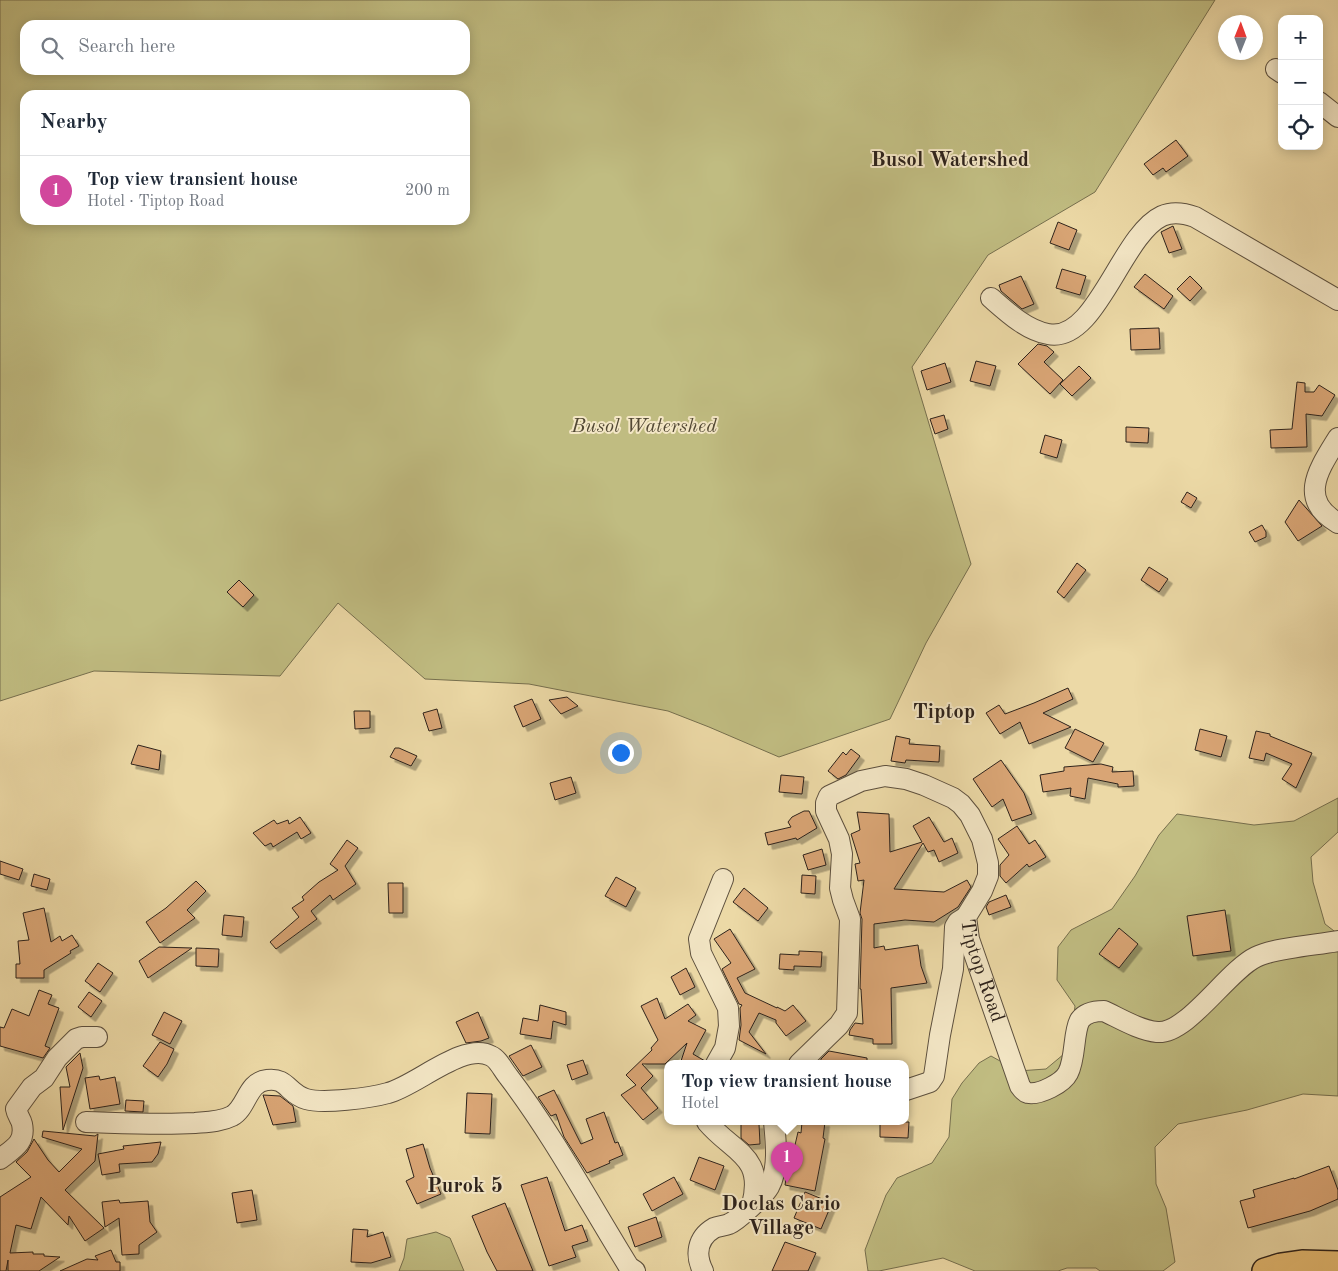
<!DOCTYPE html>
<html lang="en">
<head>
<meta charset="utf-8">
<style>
	:root { --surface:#fff; --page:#f2f2f3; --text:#1f2937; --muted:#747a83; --line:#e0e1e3; --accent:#db2777 }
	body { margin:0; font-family:"Old Standard TT",serif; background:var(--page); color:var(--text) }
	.controls { position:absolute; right:15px; top:15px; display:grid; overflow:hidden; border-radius:10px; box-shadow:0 2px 12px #0003 }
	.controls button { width:45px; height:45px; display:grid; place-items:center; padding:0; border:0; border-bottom:1px solid var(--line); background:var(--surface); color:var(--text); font:25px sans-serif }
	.compass { position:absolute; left:1218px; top:15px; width:45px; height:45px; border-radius:50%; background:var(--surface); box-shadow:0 2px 12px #0003; rotate:1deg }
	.you { position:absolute; left:620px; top:752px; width:18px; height:18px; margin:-12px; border:4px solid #fff; border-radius:50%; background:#1a73e8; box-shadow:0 0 0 8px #1a73e833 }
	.badge { display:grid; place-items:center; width:32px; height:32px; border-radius:50%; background:var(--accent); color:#fff; font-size:16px; font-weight:700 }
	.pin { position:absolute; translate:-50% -41px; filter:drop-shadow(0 1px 2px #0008) }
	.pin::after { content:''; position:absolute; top:26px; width:18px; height:15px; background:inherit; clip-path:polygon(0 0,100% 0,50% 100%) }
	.popup { position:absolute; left:664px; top:1060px; width:245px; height:65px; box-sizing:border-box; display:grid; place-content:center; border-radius:10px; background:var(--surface); filter:drop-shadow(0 1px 4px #0005); font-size:16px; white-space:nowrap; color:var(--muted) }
	.popup b { font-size:19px; color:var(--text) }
	.popup::after { content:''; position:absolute; left:50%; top:100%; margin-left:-10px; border:10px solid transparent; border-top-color:var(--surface) }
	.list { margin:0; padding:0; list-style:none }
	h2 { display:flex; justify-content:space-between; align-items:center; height:65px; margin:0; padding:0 20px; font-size:21px }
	h2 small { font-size:16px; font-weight:400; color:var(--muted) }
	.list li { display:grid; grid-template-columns:32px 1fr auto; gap:15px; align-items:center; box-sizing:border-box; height:70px; padding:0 20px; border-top:1px solid var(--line) }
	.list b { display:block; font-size:19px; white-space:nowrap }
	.list p { margin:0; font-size:16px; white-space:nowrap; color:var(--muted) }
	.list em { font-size:16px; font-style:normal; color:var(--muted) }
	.icon { flex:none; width:28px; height:28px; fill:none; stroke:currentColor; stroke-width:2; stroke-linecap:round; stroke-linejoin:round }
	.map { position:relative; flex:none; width:1338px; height:1271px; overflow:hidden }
	.search { position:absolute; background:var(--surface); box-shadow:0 2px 12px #0003; left:20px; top:20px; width:450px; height:55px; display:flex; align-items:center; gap:12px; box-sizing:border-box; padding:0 18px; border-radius:15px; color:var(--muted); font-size:19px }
	.panel { position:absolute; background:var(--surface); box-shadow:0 2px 12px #0003; left:20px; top:90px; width:450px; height:135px; border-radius:15px }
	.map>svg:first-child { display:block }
</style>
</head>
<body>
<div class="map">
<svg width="1338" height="1271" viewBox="0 0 1338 1271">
	<defs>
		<filter id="shadow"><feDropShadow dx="4.5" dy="4.5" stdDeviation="0" flood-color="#0004"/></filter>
	</defs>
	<rect width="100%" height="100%" fill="#ecd9a6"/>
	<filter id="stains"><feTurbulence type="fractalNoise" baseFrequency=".004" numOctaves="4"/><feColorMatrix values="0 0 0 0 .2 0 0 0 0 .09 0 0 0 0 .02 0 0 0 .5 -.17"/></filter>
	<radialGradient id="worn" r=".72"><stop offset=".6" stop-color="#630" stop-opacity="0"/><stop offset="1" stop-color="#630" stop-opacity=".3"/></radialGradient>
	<path fill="#c0bc81" stroke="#766f4e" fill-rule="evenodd" d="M0 0H1215L1095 192 988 255 912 367 971 564 926 643 890 719 779 757 709 727 668 711 529 684 425 679 338 603 280 676 94 671 0 701ZM25 25H465V70H25ZM25 95H465V220H25Z
		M1338 798V832L1311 857 1313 882 1325 924 1338 934V1096L1303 1094 1247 1110 1178 1124 1155 1147 1156 1184 1166 1208 1175 1262 1163 1271H1100L1096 1268H1067L1058 1271H975L943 1258 879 1271H868L865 1250 886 1195 897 1178 932 1163 949 1137 952 1099 962 1083 979 1063 991 1056 1018 1071 1046 1069 1070 1049 1075 1006 1057 980 1058 947 1071 930 1112 909 1135 876 1159 835 1177 814 1254 825 1294 821Z
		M436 1232 450 1238 464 1271H399L404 1258 407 1239Z"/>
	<path fill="#d9a575" stroke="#2d221b" filter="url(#shadow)" d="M1176 140 1188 156 1166 172 1163 168 1153 175 1144 164Z
		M1058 222 1077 230 1069 250 1050 243Z
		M1173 226 1182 249 1169 253 1161 232Z
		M1062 269 1086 276 1080 295 1056 288Z
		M1145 274 1173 296 1164 309 1134 287Z
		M1021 276 1034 304 1022 309 1001 291 999 285Z
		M1190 276 1202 288 1190 301 1177 289Z
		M1159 328 1160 349 1131 350 1130 329Z
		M1038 344 1047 346 1054 352 1044 362 1063 380 1050 394 1018 364Z
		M976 361 996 366 990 386 970 381Z
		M945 363 951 382 927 390 921 371Z
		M1079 366 1091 378 1072 396 1060 384Z
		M1297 382 1305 383V392H1314L1319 385 1335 395 1322 416 1306 414 1307 447 1271 448 1270 430 1292 429Z
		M944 415 948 429 935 434 930 419Z
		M1126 427 1149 428 1148 443 1126 442Z
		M1045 435 1062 440 1057 458 1040 453Z
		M1187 492 1197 498 1191 508 1181 502Z
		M1299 500 1322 526 1298 541 1285 522Z
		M1262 525 1266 532V537L1255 542 1249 532Z
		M1077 563 1086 570 1064 598 1057 592Z
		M1149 567 1168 579 1159 592 1141 580Z
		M239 580 254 595 243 607 227 592Z
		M1068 688 1073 699 1043 713 1071 727 1029 744 1020 722 1000 734 986 713 999 705 1005 714 1034 703Z
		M567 697 578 706 561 714 549 700Z
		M532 699 541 719 523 727 514 706Z
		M437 709 442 728 429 731 423 713Z
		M354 711H370V728L355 729Z
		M1075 729 1104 743 1093 762 1065 748Z
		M1200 729 1227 736 1221 757 1195 750Z
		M1256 731 1270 734V736L1312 753 1296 788 1282 779 1292 764 1266 753 1264 761 1249 758Z
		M896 736 910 739 909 744 940 746 939 762 906 760 905 763 891 761Z
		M138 745 161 751 159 770 131 764Z
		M395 748H399L417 756 411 766 390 757Z
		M851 749 860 756 846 775 838 779 828 771 843 752 846 755Z
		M1001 760 1024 793 1032 814 1012 821 1003 799 992 807 973 779Z
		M1101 764 1113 767 1112 772 1133 771 1134 786 1118 787V784L1088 778 1085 799 1070 796 1071 788 1043 792 1040 775 1064 771V767Z
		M781 775 804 777 802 794 779 792Z
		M571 777 576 793 555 800 550 783Z
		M804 811H809L817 828 797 840 796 838 768 845 765 833 791 827 788 822 792 817Z
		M857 812 889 814 890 852 922 842 913 826 929 817 944 842 952 838 958 853 939 862 934 850 928 852 923 843 894 889 944 892 967 880 971 887 958 907 934 922 905 920 874 924V948L884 946 885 950 918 945 921 966 927 983 891 988 892 1044H873V1039L849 1035 850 1030 855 1023 863 1024 861 989H860L862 919 860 913 864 880 858 881 855 864 860 863 851 834 860 830Z
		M300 817 311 833 301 839 297 832 273 847 271 843 265 846 253 833 274 820 277 824 288 820 289 824Z
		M1017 826 1029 844 1035 840 1046 857 1029 867 1027 864 1006 883 1000 876V865L1009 855 998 839Z
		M347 840 358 848 345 866 356 884 333 900 330 895 311 911 317 919 276 949 270 942 299 917 292 908 304 900 302 897 319 882 338 870 330 864Z
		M822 849 826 865 808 870 803 855Z
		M0 861 23 869 19 880 0 874Z
		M34 874 50 879 47 890 31 886Z
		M802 875 816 876 815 894 801 893Z
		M616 877 636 888 626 907 605 896Z
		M196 881 206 891 187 910 195 918 160 943 146 922 166 908Z
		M388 883H403V913H389Z
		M744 888 768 908 758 921 733 902Z
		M1006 895 1011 907 989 915 986 907 989 902Z
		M44 908 51 942 60 936 62 941 72 935 79 946 70 951 71 953 44 970V978H16V964H20L18 941 29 940 23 913Z
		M1225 910 1231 951 1193 956 1187 916Z
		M224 915 244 917 242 937 222 935Z
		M1119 928 1138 944 1119 968 1099 954Z
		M730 929 755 969 737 978 745 993 777 1008V1007L785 1011 793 1005 806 1021 786 1036 776 1023V1020L759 1013 749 1032 766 1054 739 1040 741 1025 740 1008 742 1005 739 1004 722 969 731 963 714 939Z
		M159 947 192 948 148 978 139 961Z
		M196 948 219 949 218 967 196 966Z
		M799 951 822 952 821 967 794 966V970L779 969 780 954 799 955Z
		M98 963 113 973 100 992 85 981Z
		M686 968 695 987 680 995 671 977Z
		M39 990 52 995 48 1004 59 1008 45 1046 50 1048 43 1058 0 1046V1027L4 1028 12 1009 29 1016Z
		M89 992 102 1001 91 1017 78 1007Z
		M657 998 665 1019 688 1004 696 1015 688 1021 706 1030 693 1054 705 1061 704 1064H680L687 1043 665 1064H642L653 1076 641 1088 658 1108 643 1120 621 1095 636 1085 626 1075 652 1050 651 1048 658 1040 641 1006Z
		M540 1005 566 1012V1025L553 1021 551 1039 520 1034 523 1018 538 1021Z
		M164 1012 182 1021 170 1044 152 1035Z
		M478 1012 489 1038 481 1041 466 1043 456 1022Z
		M160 1042 174 1049 167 1064 158 1077 143 1066Z
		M531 1045 542 1067 523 1076 509 1056Z
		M829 1051 867 1058V1064H820L821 1059Z
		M80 1053 83 1068 63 1130 60 1087H70L66 1067Z
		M583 1060 588 1074 572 1080 567 1065Z
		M99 1076 100 1080 115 1077 120 1104 90 1109 85 1078Z
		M554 1090 581 1144 593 1139 586 1119 604 1112 615 1143 618 1142 623 1155 609 1161 610 1163 587 1173 564 1137 556 1114 551 1116 538 1097Z
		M467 1093 492 1094 490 1134 465 1133Z
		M263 1095 280 1096 293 1106 296 1122 273 1125Z
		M126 1100 144 1101 143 1112 125 1111Z
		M802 1122H825L823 1138 825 1139 815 1191 785 1185 790 1157 792 1158 798 1132 801 1133Z
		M880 1122H909L908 1138 880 1137Z
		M741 1124H759L760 1144 749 1145 741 1138Z
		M43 1131 95 1136 98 1134 95 1161 65 1190 104 1228 85 1241 69 1216 68 1225 41 1197 31 1229 16 1225 10 1253 33 1252V1254H44V1256L60 1257 39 1271H8V1260L6 1271H0V1197L31 1177 16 1162 27 1152 34 1139 48 1160 59 1172 82 1149 42 1137Z
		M161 1142 158 1154 152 1162 119 1164 120 1172 102 1175 98 1154 124 1149 123 1146Z
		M423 1144 430 1168 441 1194 417 1204 406 1181 414 1177 406 1149Z
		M699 1157 724 1166 715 1190 690 1180Z
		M1329 1166 1338 1190V1199L1310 1211 1248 1228 1240 1201 1255 1197 1253 1190 1294 1178V1179Z
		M547 1177 565 1231 582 1225 588 1241 572 1246 576 1257 549 1266 521 1185Z
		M674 1177 683 1194 652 1211 643 1194Z
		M252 1190 257 1220 237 1223 232 1193Z
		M805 1192 832 1203 821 1229 794 1218Z
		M119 1200 120 1203 148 1201 150 1222 157 1232 139 1245V1254L122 1255 119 1218 105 1227 102 1202Z
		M505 1203 533 1271H497L487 1252 472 1216Z
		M656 1217 662 1237 635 1247 628 1227Z
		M353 1229 368 1230 367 1237 383 1232 391 1257 371 1263 351 1262Z
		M785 1242 816 1253 808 1271H772Z
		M111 1250 116 1262H120V1271H60L87 1259 98 1260 95 1256Z"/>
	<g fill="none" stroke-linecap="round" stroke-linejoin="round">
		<g stroke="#5d503e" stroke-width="22">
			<g id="minor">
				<path d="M1276 69 1282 73"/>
				<path d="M1319 102 1338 117"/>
				<path d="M991 298C1007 312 1026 330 1048 334 1096 344 1121 235 1162 216 1173 211 1184 213 1195 217L1338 300"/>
				<path d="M1338 438C1319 469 1297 499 1338 523"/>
				<path d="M716 1064 725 1048 729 1026 728 1008 701 953 699 939 723 879"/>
				<path id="s1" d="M799 1064 839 1025 847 1013 850 919 843 900 840 888 842 854 839 839 826 811V803L829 796 861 781 885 776 906 779 924 785 953 798 961 804 970 815 982 839 988 863V876L982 891 966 917 969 939 1020 1086C1022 1089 1024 1092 1028 1093 1040 1095 1063 1083 1068 1073 1076 1058 1073 1032 1080 1020 1085 1013 1096 1011 1104 1011 1121 1019 1139 1030 1157 1032 1187 1035 1227 971 1256 957 1274 948 1316 945 1338 941"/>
				<path d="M906 1090 930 1082 934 1076 940 1035 953 969 955 927 958 922 966 917"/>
				<path d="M86 1122C122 1123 158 1125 195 1123 207 1122 220 1122 232 1116 247 1108 247 1082 267 1080 287 1077 288 1094 306 1099 323 1104 370 1098 388 1093 416 1086 464 1041 491 1056 498 1059 503 1070 508 1076 553 1135 590 1204 629 1267L635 1271"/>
				<path d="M707 1122C733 1153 765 1155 752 1205"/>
				<path d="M0 1159C13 1149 26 1143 22 1124 21 1119 17 1115 16 1109L32 1087 44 1078 57 1058 76 1039 82 1037H97"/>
				<path d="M703 1271C695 1255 697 1238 714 1228 719 1226 724 1226 729 1224 738 1220 764 1196 769 1187 779 1169 776 1142 774 1122"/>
			</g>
		</g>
		<g stroke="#2d221b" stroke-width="28">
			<path id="major" d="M1265 1271 1281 1266 1302 1263 1338 1264"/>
		</g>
		<use href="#minor" stroke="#f3e6c5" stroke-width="20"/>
		<use href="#major" stroke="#e6bc73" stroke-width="25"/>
	</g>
	<g text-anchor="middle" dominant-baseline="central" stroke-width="4" stroke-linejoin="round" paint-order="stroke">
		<g font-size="20" font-style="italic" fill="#524834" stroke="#f3e6c5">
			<text x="644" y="427">Busol Watershed</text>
		</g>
		<g font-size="20" fill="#2d221b" stroke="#f3e6c5">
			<text stroke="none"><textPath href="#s1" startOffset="616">Tiptop Road</textPath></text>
		</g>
		<g font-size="21" font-weight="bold" fill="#2d221b" stroke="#f3e6c5">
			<text x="950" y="160">Busol Watershed</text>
			<text x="944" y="712">Tiptop</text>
			<text x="465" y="1186">Purok 5</text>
			<text x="781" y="1204">Doclas Cario<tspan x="781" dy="24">Village</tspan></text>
		</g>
	</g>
	<rect width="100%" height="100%" filter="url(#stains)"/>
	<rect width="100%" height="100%" fill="url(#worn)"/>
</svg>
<div class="controls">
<button>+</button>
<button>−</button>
<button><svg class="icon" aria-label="locate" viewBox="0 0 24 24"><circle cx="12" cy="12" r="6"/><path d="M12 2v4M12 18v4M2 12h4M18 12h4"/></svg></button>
</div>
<svg class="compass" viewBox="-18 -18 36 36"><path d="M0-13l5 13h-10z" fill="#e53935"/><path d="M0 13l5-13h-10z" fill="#747a83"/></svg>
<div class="you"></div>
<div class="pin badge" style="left:787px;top:1183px;background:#d1479c">1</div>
<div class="popup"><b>Top view transient house</b>Hotel</div>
<div class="search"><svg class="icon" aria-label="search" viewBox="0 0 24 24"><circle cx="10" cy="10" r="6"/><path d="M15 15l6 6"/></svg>Search here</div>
<section class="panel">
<h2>Nearby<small></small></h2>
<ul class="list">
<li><span class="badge" style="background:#d1479c">1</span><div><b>Top view transient house</b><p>Hotel · Tiptop Road</p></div><em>200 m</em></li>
</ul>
</section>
</div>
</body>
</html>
